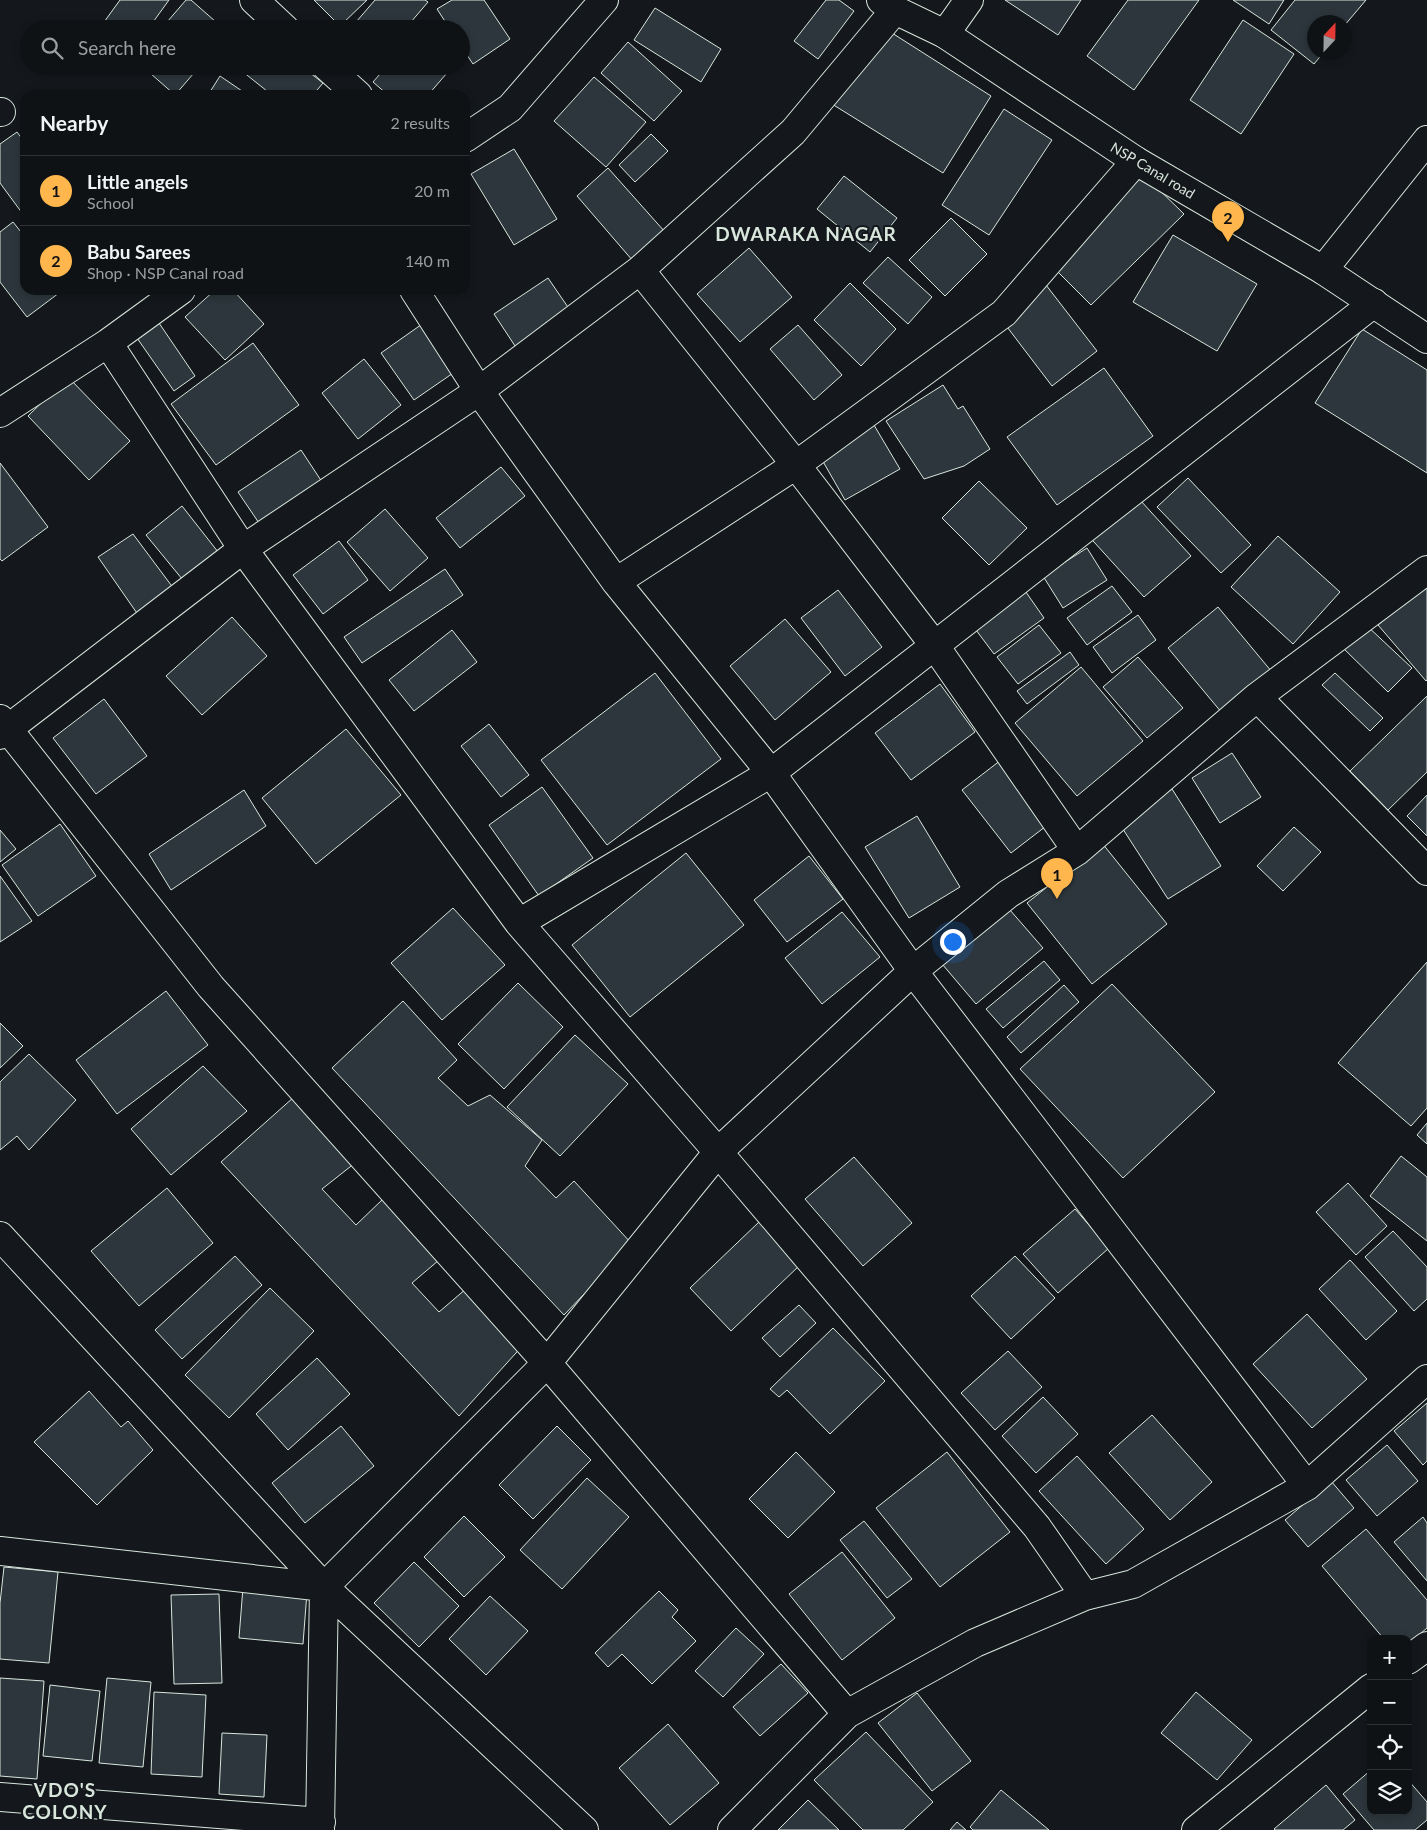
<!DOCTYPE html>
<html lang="en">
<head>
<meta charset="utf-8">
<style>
	:root { --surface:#0f1215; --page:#1d2022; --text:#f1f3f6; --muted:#9b9ea0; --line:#2f3234; --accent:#ffb74d }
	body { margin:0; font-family:Lato,sans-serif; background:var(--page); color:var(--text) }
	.controls { position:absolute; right:15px; bottom:15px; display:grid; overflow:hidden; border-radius:10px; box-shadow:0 2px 8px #0003 }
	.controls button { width:45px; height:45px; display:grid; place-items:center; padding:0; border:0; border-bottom:1px solid var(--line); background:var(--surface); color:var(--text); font:25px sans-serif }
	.compass { position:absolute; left:1307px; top:15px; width:45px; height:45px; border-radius:50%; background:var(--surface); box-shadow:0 2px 8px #0003; rotate:22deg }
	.you { position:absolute; left:952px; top:941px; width:18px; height:18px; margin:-12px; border:4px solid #fff; border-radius:50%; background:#1a73e8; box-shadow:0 0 0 8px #1a73e833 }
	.badge { display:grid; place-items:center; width:32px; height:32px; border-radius:50%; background:var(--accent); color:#111; font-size:16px; font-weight:700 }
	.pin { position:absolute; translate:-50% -41px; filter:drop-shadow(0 1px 2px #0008) }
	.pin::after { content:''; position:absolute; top:26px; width:18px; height:15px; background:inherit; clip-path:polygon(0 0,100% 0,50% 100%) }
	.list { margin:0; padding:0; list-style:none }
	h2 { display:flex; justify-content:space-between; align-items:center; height:65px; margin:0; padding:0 20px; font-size:21px }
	h2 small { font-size:16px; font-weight:400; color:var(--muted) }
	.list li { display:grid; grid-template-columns:32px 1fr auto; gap:15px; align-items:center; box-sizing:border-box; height:70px; padding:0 20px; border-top:1px solid var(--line) }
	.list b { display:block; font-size:19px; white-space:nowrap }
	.list p { margin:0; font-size:16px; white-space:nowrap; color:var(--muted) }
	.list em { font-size:16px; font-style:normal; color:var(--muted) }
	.icon { flex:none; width:28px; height:28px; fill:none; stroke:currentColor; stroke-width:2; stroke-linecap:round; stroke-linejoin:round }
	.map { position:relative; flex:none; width:1427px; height:1830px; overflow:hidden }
	.search { position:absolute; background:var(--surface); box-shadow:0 2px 8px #0003; left:20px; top:20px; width:450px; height:55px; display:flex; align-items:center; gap:12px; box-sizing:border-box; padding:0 18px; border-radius:28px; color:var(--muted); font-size:19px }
	.panel { position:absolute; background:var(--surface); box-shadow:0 2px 8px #0003; left:20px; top:90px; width:450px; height:205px; border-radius:15px }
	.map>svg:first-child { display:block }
</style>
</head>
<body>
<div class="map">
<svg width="1427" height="1830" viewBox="0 0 1427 1830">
	<rect width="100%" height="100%" fill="#14181c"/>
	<path fill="#2c363c" stroke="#d8e6dc" d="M120 0H169L148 29H99Z
		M186 0H191L224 29H161Z
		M314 0H367L340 26Z
		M375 0H425L428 2 405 29H350Z
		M452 0H484L510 39 473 64 461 46V29H450L437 9Z
		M826 0H839L854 11 818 59 794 41Z
		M1005 0H1081L1058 35Z
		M1128 0H1199L1134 90 1087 56Z
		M1233 0H1284L1269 24Z
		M1295 0H1366L1344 26V22H1314V52H1324L1314 64 1271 30Z
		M655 8 721 49 701 82 634 40Z
		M1243 20 1294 54 1241 134 1190 100Z
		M881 26 991 96 943 173 832 104Z
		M628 42 682 91 654 121 601 73Z
		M142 66H200L175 95Z
		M240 66H301L323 83 313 95H272L238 68Z
		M387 66H439L447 73 428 95H388L373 82Z
		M220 76 245 93 244 95H208Z
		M594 77 646 122 606 167 554 121Z
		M1004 109 1052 140 989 235 942 205Z
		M17 132 25 143V217L0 183V144Z
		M651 134 668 151 635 182 619 165Z
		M514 149 557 219 514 245 471 174Z
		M608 168 665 232 633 261 577 196Z
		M1144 175 1184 214 1091 305 1052 266Z
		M844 176 897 218 870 252 817 209Z
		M951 218 987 254 945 296 909 260Z
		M13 222 25 237V290H63L27 317 0 282V232Z
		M1173 235 1257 284 1217 351 1133 302Z
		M749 248 792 297 740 342 697 294Z
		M888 257 932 297 908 324 863 283Z
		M548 278 574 316 519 352 494 314Z
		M850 283 896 329 861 366 814 320Z
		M1046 285 1097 351 1052 386 1001 319Z
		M215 290H233L264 324 225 360 185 317Z
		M425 322 459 369 414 400 381 353Z
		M159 323 195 376 174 391 137 338Z
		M798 325 842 375 814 400 770 349Z
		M1362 329 1427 370V473L1315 403Z
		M253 343 299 405 216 465 171 404Z
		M364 359 401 405 358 439 322 393Z
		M1104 368 1153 436 1057 505 1007 437Z
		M68 377 130 441 89 480 28 416Z
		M943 385 958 409 963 406 990 449 964 466 924 479 886 421Z
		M871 420 900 469 845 500 817 451Z
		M301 450 326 488 263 529 238 492Z
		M0 463 48 527 2 561 0 559Z
		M501 467 525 496 460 548 436 518Z
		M1188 478 1251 545 1221 573 1157 507Z
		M979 481 1027 528 989 565 942 518Z
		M1131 490 1191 556 1144 597 1084 531Z
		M182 506 222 557 187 585 146 535Z
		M385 509 428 558 390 591 347 542Z
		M133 534 174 589 141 619 98 557Z
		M1278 536 1340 592 1293 644 1231 587Z
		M339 541 368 580 323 614 293 575Z
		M1087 548 1107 580 1063 608 1043 576Z
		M445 569 463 595 362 663 344 637Z
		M1427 584V680L1426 681 1378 625Z
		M1021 585 1044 618 994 654 970 622Z
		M1112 586 1132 612 1087 645 1067 618Z
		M838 590 882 647 845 676 801 618Z
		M1218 607 1272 672 1222 713 1168 648Z
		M1138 615 1156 640 1112 673 1093 647Z
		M232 617 267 656 202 715 166 676Z
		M785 619 831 672 775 720 730 666Z
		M1365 624 1412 668 1388 692 1342 647Z
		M1039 625 1061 653 1018 684 997 657Z
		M452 630 477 662 414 711 389 680Z
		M1070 652 1079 665 1027 704 1017 691Z
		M1138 657 1183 708 1147 738 1103 687Z
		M1081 667 1143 741 1077 796 1015 723Z
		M655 673 721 759 607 845 541 760Z
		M1335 673 1383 718 1370 731 1322 685Z
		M940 684 975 732 911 780 875 733Z
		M1427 696V772L1388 810 1350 771Z
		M104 699 147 756 96 794 53 738Z
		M489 724 529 775 501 797 461 746Z
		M346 729 401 795 316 864 262 798Z
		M1232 753 1261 797 1220 823 1192 778Z
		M1001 760 1050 823 1011 853 962 790Z
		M542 787 593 858 539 896 489 825Z
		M1172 789 1221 866 1168 899 1119 823Z
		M244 790 266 826 171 890 149 854Z
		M1427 795V836L1407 816Z
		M917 816 960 887 909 918 865 847Z
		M60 824 96 876 38 916 2 865Z
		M1294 827 1321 852 1283 891 1257 866Z
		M0 830 16 849 0 862Z
		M1102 843 1167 924 1092 984 1027 903Z
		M686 853 744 925 630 1017 572 945Z
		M809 856 843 899 787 942 754 900Z
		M0 876 32 921 0 942Z
		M1003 902 1043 948 976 1004 937 958Z
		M453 908 505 965 442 1020 391 963Z
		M842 912 880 957 822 1004 785 958Z
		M1044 961 1060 980 1003 1028 986 1009Z
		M1427 962V1108L1411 1126 1338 1063Z
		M518 983 563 1027 504 1089 458 1044Z
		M1112 984 1215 1092 1123 1178 1020 1069Z
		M1064 985 1079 1002 1021 1053 1007 1037Z
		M166 991 208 1045 117 1114 76 1060Z
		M403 1001 457 1060 438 1078 468 1106 490 1095 542 1140 525 1166 556 1198 574 1181 632 1244 564 1315 332 1068Z
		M0 1023 23 1046 0 1068Z
		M575 1035 628 1084 560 1156 507 1107Z
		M29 1054 76 1100 29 1150 17 1136 0 1150V1082Z
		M203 1066 247 1111 171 1175 131 1129Z
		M294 1097 355 1163 322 1189 356 1225 383 1199 439 1260 412 1283 439 1312 467 1288 525 1343 459 1416 221 1162Z
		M1427 1123V1144L1417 1135Z
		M1401 1156 1427 1177V1241L1370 1196Z
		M854 1157 912 1223 863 1266 805 1199Z
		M1348 1183 1387 1226 1356 1255 1316 1212Z
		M167 1188 213 1243 139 1306 91 1251Z
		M1075 1209 1109 1248 1058 1293 1023 1254Z
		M759 1222 800 1265 731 1331 690 1288Z
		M1393 1231 1427 1267V1299L1414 1311 1365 1257Z
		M235 1256 262 1285 182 1359 155 1330Z
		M1015 1256 1055 1298 1011 1339 971 1296Z
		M1350 1260 1397 1311 1366 1340 1319 1289Z
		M270 1288 314 1331 229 1418 185 1375Z
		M799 1305 816 1323 780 1357 762 1338Z
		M1307 1314 1367 1379 1312 1428 1253 1364Z
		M833 1328 885 1381 830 1434 787 1390 779 1397 770 1389Z
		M1008 1351 1042 1387 995 1430 961 1393Z
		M317 1358 350 1394 288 1450 256 1414Z
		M89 1391 121 1427 128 1421 153 1450 97 1505 34 1442Z
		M1043 1397 1078 1434 1036 1473 1002 1436Z
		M1427 1403V1461L1423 1465 1394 1431Z
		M1152 1415 1212 1482 1170 1520 1109 1453Z
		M341 1426 374 1466 305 1523 272 1483Z
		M557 1426 591 1460 533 1519 499 1485Z
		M1387 1445 1418 1481 1377 1516 1346 1480Z
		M796 1452 835 1492 788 1538 749 1499Z
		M947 1452 1010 1532 940 1587 876 1508Z
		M1077 1456 1144 1529 1106 1564 1039 1491Z
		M587 1478 629 1517 562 1589 520 1550Z
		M1331 1481 1354 1508 1308 1547 1285 1520Z
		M464 1516 505 1557 464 1597 424 1557Z
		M1423 1517 1427 1523V1581L1394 1542Z
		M864 1521 912 1579 887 1598 840 1540Z
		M1366 1529 1427 1600V1628L1408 1644V1639H1384L1322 1566Z
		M842 1552 895 1618 842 1660 789 1594Z
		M414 1562 459 1606 419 1647 374 1603Z
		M4 1567 58 1572 49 1663 0 1659V1603Z
		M243 1587 307 1592 303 1644 239 1638Z
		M659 1591 678 1610 672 1617 696 1641 652 1684 622 1654 608 1667 595 1653Z
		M219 1594 222 1683 174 1684 171 1595Z
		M490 1596 528 1631 486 1675 449 1639Z
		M736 1628 764 1654 723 1697 695 1671Z
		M781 1664 808 1693 760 1736 733 1707Z
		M0 1678 44 1681 37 1779 0 1776Z
		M107 1678 151 1682 143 1767 99 1763Z
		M50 1685 100 1691 92 1761 43 1756Z
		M154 1692 206 1695 202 1777 151 1774Z
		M1196 1692 1252 1740 1217 1780 1161 1733Z
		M917 1693 971 1761 932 1791 878 1723Z
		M668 1724 719 1783 670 1825 619 1768Z
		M866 1732 933 1802 903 1830H863L814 1780Z
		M222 1733 267 1735 264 1797 219 1794Z
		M1371 1770V1811H1408V1780L1427 1802V1820L1415 1830H1374L1343 1794Z
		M1326 1785 1355 1820 1343 1830H1275L1274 1829Z
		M1001 1790 1049 1830H973L970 1827Z
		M808 1800 839 1830H778Z
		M957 1822 966 1830H950Z"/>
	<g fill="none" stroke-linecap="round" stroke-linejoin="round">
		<g stroke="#d8e6dc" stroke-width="30">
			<path id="street" d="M254 0 285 29
				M945 34 969 0
				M326 66 358 95
				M0 112H1
				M465 138 510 108 604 0
				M640 270 796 465 935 646 1077 851
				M1323 270 1427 140
				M414 290 479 391 616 582 771 773 913 971 1307 1486
				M108 343 243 549 519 923 718 1152 1037 1527 1085 1596
				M0 413 108 343 181 290
				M616 582 796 465 1004 313 1136 161
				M1257 697 1427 871
				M0 719 211 987 547 1363 847 1714
				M0 735 243 549 479 391 640 270 793 132 895 10
				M519 923 771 773 1374 303
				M0 1236 324 1587 584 1830
				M0 1551 324 1587
				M1408 1660 1427 1646
				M0 1797 321 1822
				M320 1830 324 1587 547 1363 718 1152 913 971 1008 894 1077 851 1257 697 1427 570
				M732 1830 847 1714 975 1643 1085 1596 1133 1584 1307 1486 1427 1379
				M1196 1830 1371 1688"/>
		</g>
		<g stroke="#d8e6dc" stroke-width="30">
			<path id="secondary" d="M881 0 895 10 945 34 1136 161 1323 270 1427 339"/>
		</g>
		<use href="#street" stroke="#14181c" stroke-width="28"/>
		<use href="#secondary" stroke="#14181c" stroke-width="28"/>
	</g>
	<g text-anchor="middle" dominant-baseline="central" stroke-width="4" stroke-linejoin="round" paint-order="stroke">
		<g font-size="14" fill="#d8e6dc" stroke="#14181c">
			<text transform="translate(1153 170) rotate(31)">NSP Canal road</text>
		</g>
		<g font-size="19" font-weight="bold" letter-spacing="1" fill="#d8e6dc" stroke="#14181c">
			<text x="806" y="233">DWARAKA NAGAR</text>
			<text x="65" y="1789">VDO'S<tspan x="65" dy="22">COLONY</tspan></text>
		</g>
	</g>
</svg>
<div class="controls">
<button>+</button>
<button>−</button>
<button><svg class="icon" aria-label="locate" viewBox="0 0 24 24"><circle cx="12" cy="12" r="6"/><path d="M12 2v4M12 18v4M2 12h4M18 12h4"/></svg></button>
<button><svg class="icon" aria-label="layers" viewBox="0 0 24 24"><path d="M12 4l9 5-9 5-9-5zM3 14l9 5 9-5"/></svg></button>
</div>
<svg class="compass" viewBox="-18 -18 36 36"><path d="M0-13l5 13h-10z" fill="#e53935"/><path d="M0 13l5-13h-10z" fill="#9b9ea0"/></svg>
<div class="you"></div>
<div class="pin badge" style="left:1057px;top:899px">1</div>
<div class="pin badge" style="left:1228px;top:242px">2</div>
<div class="search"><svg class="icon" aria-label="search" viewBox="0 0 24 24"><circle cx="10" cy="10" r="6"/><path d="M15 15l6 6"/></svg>Search here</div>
<section class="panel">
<h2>Nearby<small>2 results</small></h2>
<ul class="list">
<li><span class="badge">1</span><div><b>Little angels</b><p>School</p></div><em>20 m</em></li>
<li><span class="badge">2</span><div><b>Babu Sarees</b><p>Shop · NSP Canal road</p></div><em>140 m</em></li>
</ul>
</section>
</div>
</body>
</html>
